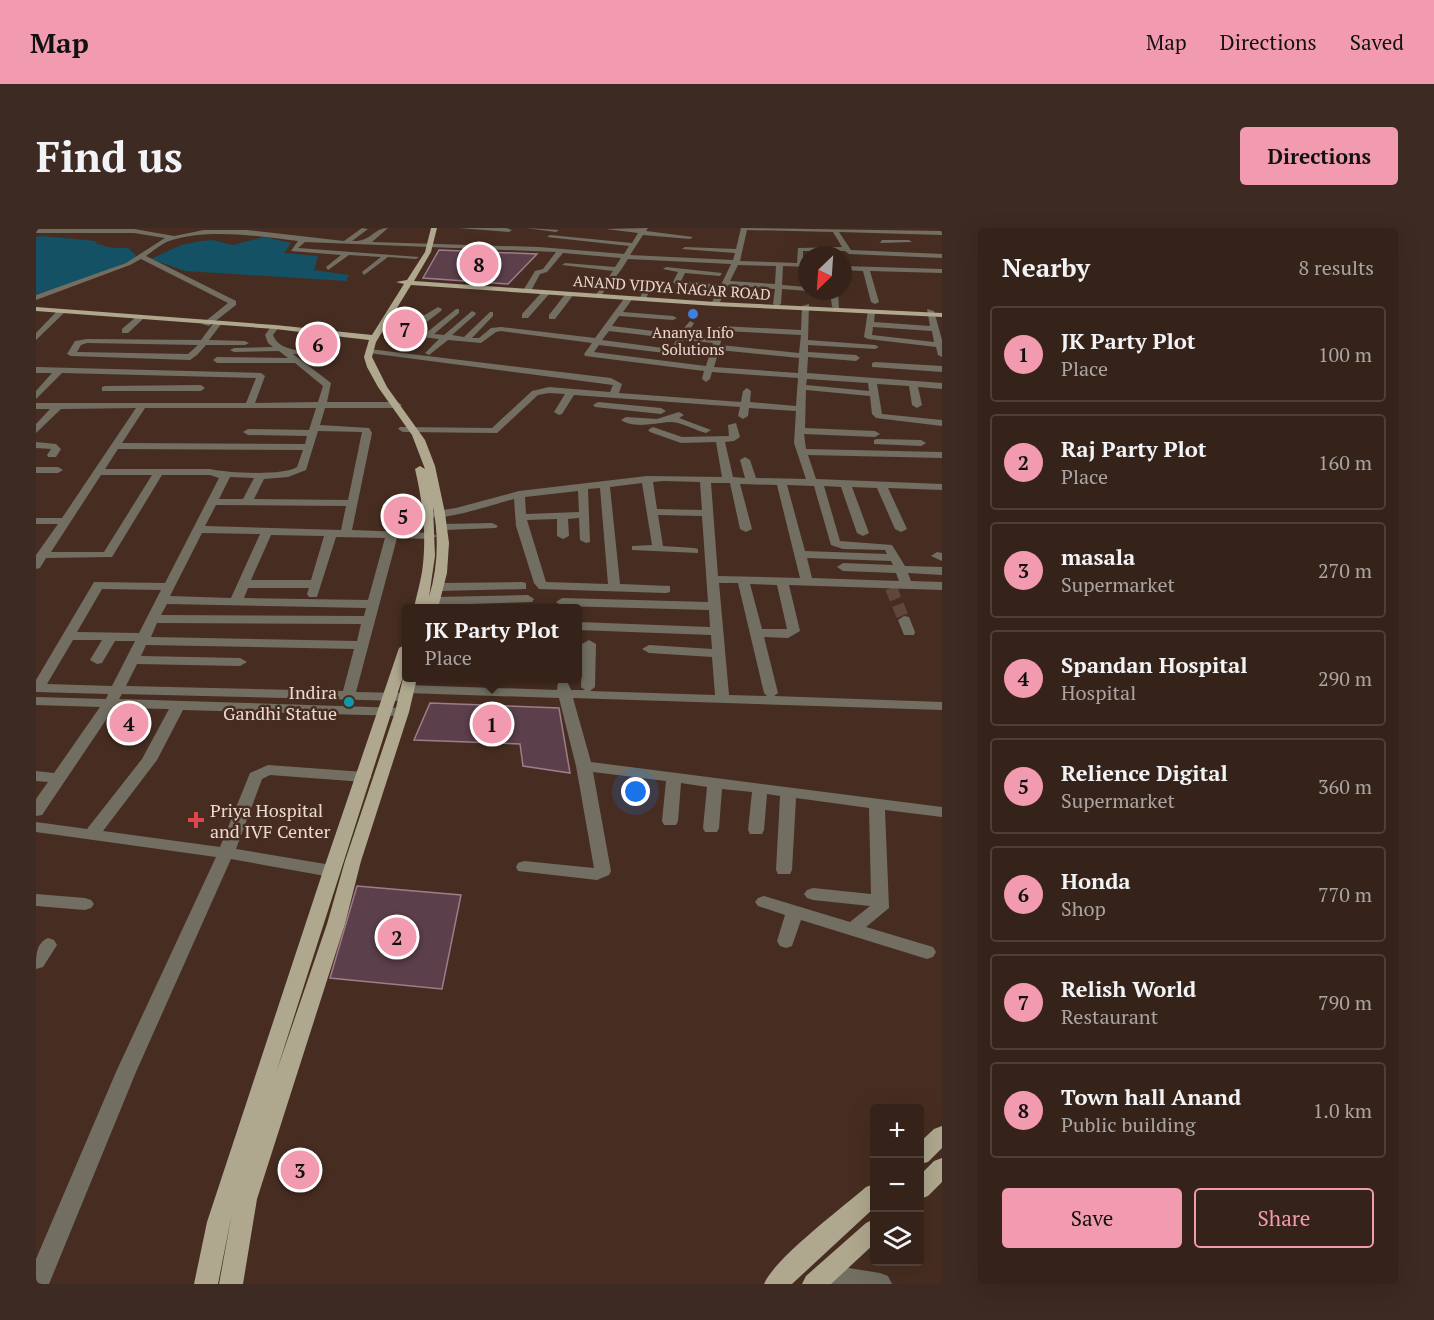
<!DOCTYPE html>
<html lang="en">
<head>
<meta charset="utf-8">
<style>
	:root { --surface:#352219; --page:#3d2a22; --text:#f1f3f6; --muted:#aaa4a2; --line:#4f3f38; --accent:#f29aaf }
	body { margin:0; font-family:"PT Serif",serif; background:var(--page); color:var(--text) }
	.controls { position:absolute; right:18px; bottom:18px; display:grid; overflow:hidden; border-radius:6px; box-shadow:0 6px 24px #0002 }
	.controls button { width:54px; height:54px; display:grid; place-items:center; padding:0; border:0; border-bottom:2px solid var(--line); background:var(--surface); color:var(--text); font:30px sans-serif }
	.compass { position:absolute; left:762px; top:18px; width:54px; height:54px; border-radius:50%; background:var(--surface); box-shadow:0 6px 24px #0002; rotate:205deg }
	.you { position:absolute; left:600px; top:564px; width:21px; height:21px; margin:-15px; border:4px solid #fff; border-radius:50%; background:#1a73e8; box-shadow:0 0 0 9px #1a73e833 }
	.badge { display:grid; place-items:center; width:39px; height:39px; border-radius:50%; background:var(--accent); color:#111; font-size:20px; font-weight:700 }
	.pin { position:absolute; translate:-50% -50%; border:3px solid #fff; box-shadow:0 2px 6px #0006 }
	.popup { position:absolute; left:366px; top:376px; width:180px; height:78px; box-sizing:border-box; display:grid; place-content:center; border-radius:6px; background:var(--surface); filter:drop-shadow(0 2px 4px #0005); font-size:20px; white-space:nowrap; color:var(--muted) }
	.popup b { font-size:22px; color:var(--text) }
	.popup::after { content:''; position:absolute; left:50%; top:100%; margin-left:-12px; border:12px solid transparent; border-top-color:var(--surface) }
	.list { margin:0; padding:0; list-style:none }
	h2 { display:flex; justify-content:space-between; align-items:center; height:78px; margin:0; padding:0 24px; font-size:26px }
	h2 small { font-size:20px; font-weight:400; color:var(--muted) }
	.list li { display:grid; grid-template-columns:39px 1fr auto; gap:18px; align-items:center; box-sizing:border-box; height:96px; margin:0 12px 12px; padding:0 12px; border:2px solid var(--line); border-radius:6px }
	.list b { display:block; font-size:22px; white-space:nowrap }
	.list p { margin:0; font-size:20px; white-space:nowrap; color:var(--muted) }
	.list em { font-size:20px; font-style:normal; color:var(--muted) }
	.actions { display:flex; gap:12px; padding:18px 24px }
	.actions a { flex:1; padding:14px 0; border:2px solid var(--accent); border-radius:6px; text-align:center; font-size:21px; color:var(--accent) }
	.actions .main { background:var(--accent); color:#111 }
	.icon { flex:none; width:33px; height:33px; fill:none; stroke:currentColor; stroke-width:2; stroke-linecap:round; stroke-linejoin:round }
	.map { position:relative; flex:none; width:906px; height:1056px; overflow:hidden; border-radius:6px }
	header { display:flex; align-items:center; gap:36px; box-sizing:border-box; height:84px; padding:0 30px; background:var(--accent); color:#111 }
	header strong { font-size:28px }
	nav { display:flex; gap:33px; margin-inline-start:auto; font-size:21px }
	.intro { display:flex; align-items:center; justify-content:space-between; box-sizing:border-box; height:144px; padding:0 36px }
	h1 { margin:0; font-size:42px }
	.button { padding:15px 27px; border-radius:6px; background:var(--accent); color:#111; font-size:21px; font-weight:700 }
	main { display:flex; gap:36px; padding:0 36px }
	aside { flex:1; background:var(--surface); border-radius:6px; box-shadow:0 6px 24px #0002 }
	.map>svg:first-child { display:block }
</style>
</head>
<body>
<header>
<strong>Map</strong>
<nav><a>Map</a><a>Directions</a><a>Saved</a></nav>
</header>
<div class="intro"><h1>Find us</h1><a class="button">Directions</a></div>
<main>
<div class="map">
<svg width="906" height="1056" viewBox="0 0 906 1056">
	<rect width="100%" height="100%" fill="#472d21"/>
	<path fill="#145164" d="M6 8 60 13 61 16 77 20H92L100 27 99 31 38 56 0 66V9Z
		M228 9 255 15 248 25 282 28 278 42 313 47 310 53 149 43 115 31 145 17 165 13 177 12 197 17Z"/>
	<path fill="#5b3f4b" stroke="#9d7d8a" stroke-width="1.5" d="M403 22 501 26 472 56 387 50Z
		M394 475 523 480 534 545 487 538 484 516 378 512Z
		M321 658 425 667 406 761 294 750Z"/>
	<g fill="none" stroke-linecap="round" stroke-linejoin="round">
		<path stroke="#60473c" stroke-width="12" stroke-dasharray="12 6" stroke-linecap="butt" d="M855 360 868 392"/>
		<path fill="#726f62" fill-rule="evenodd" d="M326 0 332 1 316 13C336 14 337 0 352 0L336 14 503 19 588 26 593 18 511 9 514 7 596 15 602 5 570 1 612 0 610 3 657 9 654 11 607 7 594 27 697 32 699 25 646 21 649 19 700 21 705 0 906 3V7L803 4 815 22 906 26V30L813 26 809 23H767V35H771V39L747 38 746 57 771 59 772 63 746 61 745 76 741 78 737 76 739 61 692 57 683 76 679 78 675 76 683 61 640 57 637 54 642 44 627 41 630 39 686 45 684 48 649 45 645 53 685 57 695 36 592 31 585 42 563 70 559 68 577 43 526 37 529 35 579 39 585 30 527 25 511 44 504 46 496 61 492 63 488 61 499 43 507 41 520 24 269 14 262 20 383 29 380 31 352 29 328 47 326 44 345 29 313 27 292 42 290 39 305 27 255 23 262 13C224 8 171 0 133 13 125 16 117 23 110 28L200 73V77L173 98 166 96 192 75 105 31 94 37 0 72V67L90 35 129 10 98 5H0V1H98L138 8 168 2H211L308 13ZM711 2 797 4 806 19 762 20 761 35 704 33ZM702 37 740 38 739 56 694 53Z
			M423 0H470L476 2 473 4Z
			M490 0 523 2 520 4Z
			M846 12H873L876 14 844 15Z
			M807 38 906 41V45L834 43 843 74 839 76 835 74 827 43 807 42Z
			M611 53 618 55 610 70H604Z
			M507 63 514 65 492 90H486V86Z
			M794 63H802L803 81 796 79Z
			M531 64 538 66 519 91H513V87Z
			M590 68 597 70 587 84 637 88 641 90 637 92 583 88 576 98 643 106 654 93 658 95 651 107 678 110 681 100 685 98 765 102 766 78 773 76 772 112 839 117 843 119 839 121 772 117V124L820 127 824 130 820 133 772 129 771 145 906 155V161L882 159 886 177 881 180 876 177 873 158 841 156 846 186 906 192V198L840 190 836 186 834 168 770 162 769 200 839 203 844 206 839 209 768 206 770 221 906 224V230L772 227 780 251 906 256V262L852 260 871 301 865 304 859 301 841 260 816 259 833 305 827 308 821 305 805 259 788 258 804 313 856 317 869 338 906 339V347L872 345 875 353 906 354V362L753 357 764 403 752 410 728 409 742 465 738 468 906 474V482L537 470 555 534 906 579V589L849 582 853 680 830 699 897 719 900 724 897 729 891 731 765 692 756 718 750 720 744 718 741 713 749 687 722 678 719 674 722 670 728 668 814 694 834 678 777 672 771 670 768 666 771 662 777 660 835 666 833 580 760 570 756 642 754 646H742L740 642 744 568 731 566 728 602 726 606H714L712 602 716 564 686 561 683 600 681 604H669L667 600 671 559 645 555 642 593 640 597H628L626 593 630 553 557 544 575 643 573 647 561 652 482 643 480 639 482 635 488 633 558 640 540 538 523 470 371 465 364 461 371 457 521 462 522 455H532L535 462H549L545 459 546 416 553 412 560 416 559 459 554 463 679 467 676 429 613 425 606 421 613 417 676 421 675 407 542 402V394L674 399 673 382 526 378 520 374 526 370 672 374 666 288 622 287 627 318 658 320 662 321V325L596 322V318L616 317 606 255 574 259 584 356 634 358V364L630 365 503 361 498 355 480 298 478 271C461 275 399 297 387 287L388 285 420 280 483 263 611 248 686 249 680 214 645 215 614 204 612 202 617 199 646 209 693 208 692 197 700 195 704 209 698 213 689 214 697 249 709 250 704 232 709 229 714 232 720 250 770 251 758 215 760 183 713 180 712 188 707 191 702 188 704 179 538 167 526 186 523 187 518 184 529 166 513 165 502 167 461 205 367 204 362 201 364 199 456 200 496 163 513 159 574 164 577 157 333 125 329 123 333 121 575 150 586 156 583 165 705 174 707 163 711 160 715 163 714 174 760 178 762 150 676 144 674 151 670 154 666 151 668 143 549 128 548 126 556 115 465 103 460 104 445 115 412 112 393 127 389 125 403 111 344 104 340 102 344 100 370 102 384 91 353 86V82L389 87 402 79 406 81 405 83 379 103 390 105 420 81H423V85L398 106 408 107 436 83 440 85 439 87 416 107 428 109 454 84H457V88L436 110H443L455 100 465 99 559 110ZM573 103 641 111 635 121 566 112ZM688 103 765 107 763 125 684 117ZM648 112 677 115 670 138 558 124 563 117 637 126H640ZM683 122 763 130 762 145 678 139ZM771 151 832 155 833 163 770 157ZM627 253 664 254 666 282 621 281 617 254ZM675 255H694L704 301 710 304 716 301 704 256 741 257 764 350 682 348ZM751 257 778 258 795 317 807 321 849 322 851 326 769 323ZM564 260 572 356 510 354 491 292 521 291V308L527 311 533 308 532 291 543 290 544 312 550 315 554 314 552 261ZM542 263 543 284 490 286 489 269ZM771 330 855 333 857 337 807 335 801 339 807 343 860 345 863 353 776 350ZM683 355H702L728 465 731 468 693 467ZM714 356 741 357 751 401H726Z
			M891 81 898 83 906 112V129L902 127 900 119 832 111 828 109 832 82 839 84 838 94 894 98ZM837 99 896 103 898 114 836 107Z
			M21 83 28 85 0 112V105Z
			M100 89 107 91 92 105H86V101Z
			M179 93 186 95 173 112 209 113 213 115 209 117H170L161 127 154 132 35 128 31 126 39 113 51 111 165 112ZM51 115 162 117 152 126 41 124 45 117Z
			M236 97 243 99 237 107C245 129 283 121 302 124L303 126 299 128 257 126 295 155 291 174H361L366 177 361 180H289L284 197 333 200 336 205 316 302 395 305 401 308 395 311 361 310 320 464 366 465 373 469 366 473 86 466 83 471 366 480 373 484 366 488 147 482 121 532 67 603 184 619 214 545 232 537 328 544 336 549 328 554 234 547 226 551 200 621 295 637 301 639 303 643 301 647 295 649 195 631 100 844 13 1056H0V1031L80 844 180 629 0 604V594L51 601 106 531 133 481 78 480 6 587 0 588V571L12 554 0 553V543L18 545 64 479 0 477V469L70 471 72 466 0 464V452L58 354 129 355 183 250 174 247H126L76 329 10 330 4 340 0 341V327L22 296H0V290H26L100 180 25 181 0 205V196L14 181H0V175H210L220 150 26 145 0 171V163L16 145H0V139L225 145 229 148 219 175 282 174 287 158 259 135H181L177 132 181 129 252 130 243 123 198 124 194 122 198 120 237 119 232 115 229 107ZM109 180H280L273 202 212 201 207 204 212 207 271 208 269 216 86 215ZM282 203 326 204 312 272 218 271 228 251 252 249 270 242ZM82 221 267 222 261 239C248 248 191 245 174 241H69ZM65 247H116L68 324H15ZM194 249 218 250 207 271H183ZM180 277 310 278 305 302 169 298ZM166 305 224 306 195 370 134 368ZM235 307 288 308 275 352H215ZM300 309 349 310 332 372 208 370 212 360H273L271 366 273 369H281ZM66 361 125 362 103 405 41 404ZM131 376 330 380 328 388 125 387ZM121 395 325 396 321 413 115 409ZM37 412H66L54 432 61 436 66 435 79 413H99L76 458 11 456ZM110 417 318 421 307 463 90 458 101 436 204 438 211 434 204 430 105 428Z
			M839 134 906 138V144L836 139V135Z
			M69 158 165 157 169 160 165 163H66V159Z
			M562 174 625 180 630 183 625 186 559 179 557 177Z
			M643 184 648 187 643 190 675 202 670 205C659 202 643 193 633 194 619 195 598 201 585 192L590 189 621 191Z
			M841 211 885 212 890 215 885 218 838 216V212Z
			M0 214 20 216 25 221 20 229H12L11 227 15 221 0 220Z
			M0 239H22L27 242 22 245H0Z
			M456 295 462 298 460 300 408 302 402 299 408 296Z
			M901 324 906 325V333L895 328Z
			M486 354 490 355V361L403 363 397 359 403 355Z
			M492 367 498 371 496 374 399 377 393 373 399 369Z
			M868 388 873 389 879 404 878 407H868L862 392Z
			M0 666 49 670 55 672 58 676 55 680 49 682 0 678Z
			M12 710 18 712 21 717 7 739 0 741C0 728 0 715 12 710Z
			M788 1036 844 1045 852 1048 856 1056H782L776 1047 780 1039Z"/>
		<path fill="#afa88e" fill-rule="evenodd" d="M395 0H401L395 24 378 53 679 74 906 85V89L679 78 375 57 340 114 336 129 351 159 389 212 399 238 409 285 413 315 411 345 402 380H378C380 369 384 356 386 344 391 309 387 275 379 241L384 238 389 241 376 207 342 159 331 139 328 129 333 112 239 101 0 83V79L239 97 336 107 368 56 360 54 371 52 389 24ZM397 279C403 309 402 339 393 369L399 328Z
			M370 416V439L240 845 291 696 309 633 359 484 367 450 370 447V450H381L373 484 325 633 309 696 221 971 207 1056H183L196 985 182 1056H158L171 994 287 643 363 420Z
			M906 898V920L892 934 884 936V914L898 901Z
			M906 930V954L892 968 884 971V947L898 933Z
			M838 956V980L756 1056H728C739 1030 806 980 830 959Z
			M838 991V1016L795 1056H766L770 1048 830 995Z"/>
	</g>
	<circle fill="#3f7fe0" stroke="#472d21" stroke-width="2" cx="657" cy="86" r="6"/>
	<circle fill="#0f9aa8" stroke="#472d21" stroke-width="2" cx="313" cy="474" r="6"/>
	<path fill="#e0444e" stroke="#472d21" stroke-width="2" d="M157 583h6v6h6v6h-6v6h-6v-6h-6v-6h6z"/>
	<g text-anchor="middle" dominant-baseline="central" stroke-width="5" stroke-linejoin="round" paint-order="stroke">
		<g font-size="15" fill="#ebd9d2" stroke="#472d21">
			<text transform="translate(636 59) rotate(4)">ANAND VIDYA NAGAR ROAD</text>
		</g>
		<g font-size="15" fill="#ebd9d2" stroke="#472d21">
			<text x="657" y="104">Ananya Info<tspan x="657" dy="17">Solutions</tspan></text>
		</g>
		<g font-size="18" fill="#ebd9d2" stroke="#472d21" text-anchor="end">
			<text x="301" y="464">Indira<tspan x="301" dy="21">Gandhi Statue</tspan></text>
			<text x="174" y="582" text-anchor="start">Priya Hospital<tspan x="174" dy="21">and IVF Center</tspan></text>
		</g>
	</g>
</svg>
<div class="controls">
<button>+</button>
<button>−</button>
<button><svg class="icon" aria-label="layers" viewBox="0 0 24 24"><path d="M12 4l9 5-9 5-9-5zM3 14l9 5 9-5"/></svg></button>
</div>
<svg class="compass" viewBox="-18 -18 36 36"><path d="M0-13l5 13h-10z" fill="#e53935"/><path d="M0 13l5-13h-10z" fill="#aaa4a2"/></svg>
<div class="you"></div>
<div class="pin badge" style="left:456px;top:496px">1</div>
<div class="popup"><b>JK Party Plot</b>Place</div>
<div class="pin badge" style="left:361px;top:709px">2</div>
<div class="pin badge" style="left:264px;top:942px">3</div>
<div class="pin badge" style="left:93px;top:495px">4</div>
<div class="pin badge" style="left:367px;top:288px">5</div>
<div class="pin badge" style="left:282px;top:116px">6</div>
<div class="pin badge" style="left:369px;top:101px">7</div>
<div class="pin badge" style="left:443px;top:36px">8</div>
</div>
<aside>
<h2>Nearby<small>8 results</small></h2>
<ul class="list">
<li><span class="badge">1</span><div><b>JK Party Plot</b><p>Place</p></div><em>100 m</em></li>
<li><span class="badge">2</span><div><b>Raj Party Plot</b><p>Place</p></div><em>160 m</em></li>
<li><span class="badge">3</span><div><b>masala</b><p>Supermarket</p></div><em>270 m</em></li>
<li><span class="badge">4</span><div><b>Spandan Hospital</b><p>Hospital</p></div><em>290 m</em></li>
<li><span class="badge">5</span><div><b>Relience Digital</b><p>Supermarket</p></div><em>360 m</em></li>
<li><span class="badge">6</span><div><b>Honda</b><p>Shop</p></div><em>770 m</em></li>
<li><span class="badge">7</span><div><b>Relish World</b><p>Restaurant</p></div><em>790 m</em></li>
<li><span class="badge">8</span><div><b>Town hall Anand</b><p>Public building</p></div><em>1.0 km</em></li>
</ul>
<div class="actions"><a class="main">Save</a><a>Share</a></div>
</aside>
</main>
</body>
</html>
